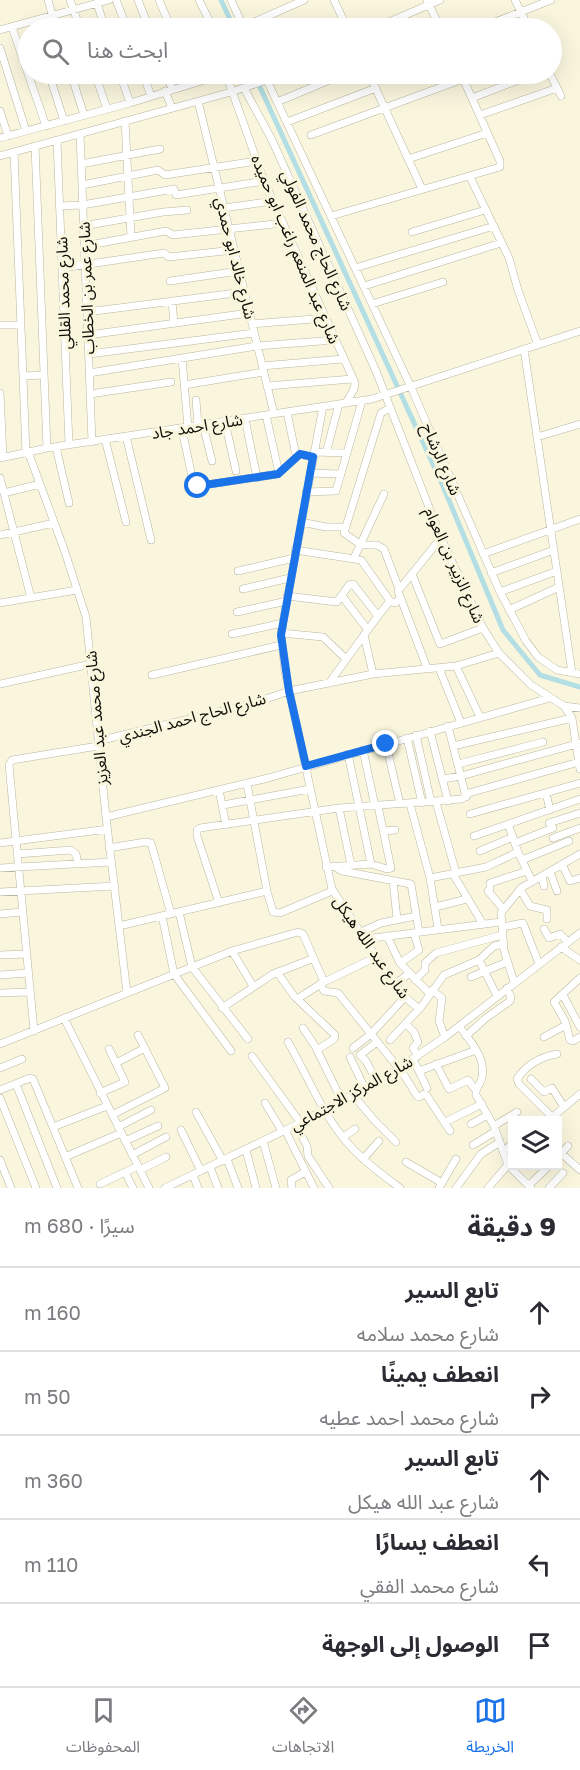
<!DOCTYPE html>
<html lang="ar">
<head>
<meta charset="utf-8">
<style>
	:root { --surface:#fff; --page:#f2f2f3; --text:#2b2b33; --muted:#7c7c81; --line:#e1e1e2; --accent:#1a73e8 }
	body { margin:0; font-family:"Golos Text","Noto Sans Arabic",sans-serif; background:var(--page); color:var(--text); direction:rtl }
	.controls { position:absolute; right:18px; bottom:18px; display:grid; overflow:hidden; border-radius:0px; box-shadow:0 6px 24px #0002 }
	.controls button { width:54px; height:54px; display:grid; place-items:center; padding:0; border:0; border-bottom:2px solid var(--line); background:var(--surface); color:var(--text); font:30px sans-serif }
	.stop { position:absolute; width:18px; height:18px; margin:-14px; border:4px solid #1a73e8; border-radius:50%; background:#fff }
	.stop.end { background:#1a73e8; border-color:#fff; box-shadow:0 2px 6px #0008 }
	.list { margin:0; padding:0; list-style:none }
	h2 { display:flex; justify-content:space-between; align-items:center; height:78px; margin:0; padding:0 24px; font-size:26px }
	h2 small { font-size:20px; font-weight:400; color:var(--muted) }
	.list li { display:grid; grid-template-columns:39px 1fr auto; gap:18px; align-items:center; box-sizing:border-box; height:84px; padding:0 24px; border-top:2px solid var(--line) }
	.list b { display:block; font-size:22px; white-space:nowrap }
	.list p { margin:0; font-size:20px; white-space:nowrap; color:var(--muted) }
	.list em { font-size:20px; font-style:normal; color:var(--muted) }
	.icon { flex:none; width:33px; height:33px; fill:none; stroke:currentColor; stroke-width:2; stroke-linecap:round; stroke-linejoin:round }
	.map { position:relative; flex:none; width:580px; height:1188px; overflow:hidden; direction:ltr }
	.search { position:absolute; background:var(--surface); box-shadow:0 6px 24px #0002; left:18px; right:18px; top:18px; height:66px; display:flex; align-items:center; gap:15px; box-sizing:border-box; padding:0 21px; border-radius:33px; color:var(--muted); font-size:22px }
	.sheet { height:498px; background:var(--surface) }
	nav { display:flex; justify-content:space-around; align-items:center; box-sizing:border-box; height:84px; border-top:2px solid var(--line); background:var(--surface); font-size:16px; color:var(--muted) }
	nav a { display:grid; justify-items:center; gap:3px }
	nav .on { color:var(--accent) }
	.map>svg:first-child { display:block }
</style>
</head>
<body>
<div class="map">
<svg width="580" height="1188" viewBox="0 0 580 1188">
	<rect width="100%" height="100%" fill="#faf6de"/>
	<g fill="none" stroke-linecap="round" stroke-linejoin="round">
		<path stroke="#b2dee4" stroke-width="5" d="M221 0 234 28
			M254 74 443 486 503 630 540 675 580 687"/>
		<g stroke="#bab6a0" stroke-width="8">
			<path id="minor" d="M48 0 56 28
				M70 0 80 28
				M116 0 127 28
				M138 0 149 28
				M159 0 171 28
				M199 0 213 28
				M231 0 244 28
				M334 0 347 28
				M427 0 440 28
				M515 0 529 28
				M97 3 105 28
				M12 27 46 126
				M243 27 304 0
				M375 28 440 0
				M480 28 551 0
				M0 30 109 0
				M0 48 26 131
				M49 74 64 121
				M71 74 84 115
				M95 74 107 109
				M120 74 130 103
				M143 74 151 96
				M166 74 172 89
				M188 74 192 83
				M226 74 264 181 355 383 354 389 346 403
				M264 74 410 385 500 592 526 641 538 657 557 670 580 674
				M369 74 422 189
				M550 74 561 96
				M73 80 93 74
				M244 88 272 140 376 371 441 538 483 628 499 653 531 685 564 706 580 708
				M165 91 172 108
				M472 98 534 74
				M198 101 274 414
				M277 102 344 74
				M0 111 8 136
				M480 115 557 88
				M125 121 131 237
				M287 122 376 88
				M80 134 92 442
				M311 135 463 79
				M0 138 130 103 224 74
				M57 140 69 445
				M35 146 47 448
				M14 152 26 452 30 457 64 549 86 617 106 817 127 993
				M0 156 231 92 267 80
				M408 159 487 133
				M81 164 160 149
				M470 177 509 258 518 290 538 345
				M82 185 158 170 165 175 257 161
				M59 206 82 205 174 189 176 195 264 181
				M224 208 273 201
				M331 216 500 167V161L461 74
				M83 226 163 212 187 210
				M412 232 485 210
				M84 246 166 231 173 235 283 223
				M62 268 164 253 169 257 234 250
				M355 268 494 226
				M170 281 239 271
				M364 286 501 243
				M172 301 174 323
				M372 304 443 282
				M87 312 244 292
				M252 324 326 318
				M0 325H21
				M88 335 249 313
				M524 349 572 673
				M89 354 254 333
				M182 358 188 428
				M262 366 343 359
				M89 373 257 346 335 340
				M23 376 44 375
				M184 385 264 372
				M267 386 352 379
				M0 393 3 457
				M90 394 171 382
				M196 400 198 426
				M323 406 281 633 285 671 332 889 384 969 405 997 419 1009
				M390 408 381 413 344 533 361 545H377L384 549 399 589
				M287 412 295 451 298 454 313 457
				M266 415 279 473
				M245 419 257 478
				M225 422 236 471
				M203 425 212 461
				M182 429 192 477 198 486 278 474 300 454
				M126 436 151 540
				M537 437 580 424
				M105 439 126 522
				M56 447 69 503
				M314 452 347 453
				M326 453 339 404
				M0 458 47 448 372 399 580 331
				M310 473 341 474
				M0 478 31 598
				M306 492 336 491 362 401
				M4 493 40 484
				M301 522 326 527H345
				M0 535 54 523
				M295 550 361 560 390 601 395 603 400 599
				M483 554 580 519
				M354 558 384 494
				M238 571 294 558
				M491 573 554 550
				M412 574 440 644 483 628
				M243 589 290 578
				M500 592 557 571
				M287 596 337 602 349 585 353 584 378 616 329 683
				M342 596 368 630
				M0 603 77 590
				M509 610 559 587
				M237 612 287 601
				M378 616 390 601
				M281 633 323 637 346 659
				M232 634 283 623
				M364 635 373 674
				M456 666 480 717
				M427 668 398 591 441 538
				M439 668 461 723
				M152 675 281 645
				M0 684 91 664
				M564 706 572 718 580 769
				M448 726 466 797
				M430 731 448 801
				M416 735 431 802
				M407 738 422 803
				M98 741 251 704 289 691 373 674 456 666 499 653
				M386 744 400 804
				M453 746 572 718
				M363 750 375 806
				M348 754 371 864
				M458 764 543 742
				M442 779 461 776 580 743
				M247 784 267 891 273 912 280 913 332 891
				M219 790 226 825
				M546 793 550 810
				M436 802 456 873
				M410 804 430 878 438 929
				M223 805 310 789
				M339 808 351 865
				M470 814 580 783
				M106 817 268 778 550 698
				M549 823 580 813
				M508 824 518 852 532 881
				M384 831 395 830
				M474 836 580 799
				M553 838 580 828
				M0 843 108 829
				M515 843 553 828
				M109 848 145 842 151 843 171 914
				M480 851 513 837
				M17 854 71 850 76 854 78 863
				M522 860 569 841
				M562 864 570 881 580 878
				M334 866 342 871 411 884 419 932
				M326 867 371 864 387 869 391 868 378 806
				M0 868 112 862
				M550 872 557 891
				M453 874 483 924
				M542 876 544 886
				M430 878 486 867 518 852
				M393 881 397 919
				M520 889 530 906 547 910V919
				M0 892 115 886
				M219 903 197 836V830L200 828 339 808 462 799 469 793 579 762
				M435 907 467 899
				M503 909 488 891 490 889V883L527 871
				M179 912 192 967 248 1039
				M0 914 22 912
				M162 916 174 974 231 1051
				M119 926 267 891
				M502 927 523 923 539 964
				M544 929 549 938 560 934 568 942
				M361 932 381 923 416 916
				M387 936 400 963 429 993
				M365 939 501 922
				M561 947 580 960
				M232 951 253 986
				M0 955 26 954
				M479 960 497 996
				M400 963 419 950 414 933
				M277 972 294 996 335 1035 334 1039 317 1050
				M0 975 28 973
				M471 977 507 962
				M580 978 554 1002 565 1021 570 1040 573 1041 580 1037
				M415 980 425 970V963L436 953 502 935
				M514 982 504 950 501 913 521 888 580 854
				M320 984 324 991 338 993 404 1075 417 1096 419 1097 424 1094 427 1096 450 1131
				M395 984 410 973
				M432 990 442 998 439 1021 445 1037
				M0 993 30 992
				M563 995 580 1027
				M297 999 324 982 376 957
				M222 1008 273 974 312 959
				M64 1018 149 1188
				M406 1024 414 1032 418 1042 413 1048 418 1056
				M459 1026C470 1041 486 1057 482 1077 481 1085 475 1087 476 1095L494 1126 508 1165 531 1188
				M303 1028 315 1046 342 1101
				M34 1031 9 765 12 760 98 746
				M466 1036 486 1018 510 1001 511 997 507 988
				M544 1037 566 1025
				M390 1040 421 1007 444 975 479 960 494 946 503 944
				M288 1042C309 1078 324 1119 353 1149 367 1164 384 1176 400 1188
				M377 1042 360 1055 366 1061 377 1082
				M0 1044 232 951 298 932 303 934 324 982
				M353 1048 371 1034 405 997
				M252 1056 300 1122
				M350 1057 365 1089
				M413 1059 427 1088
				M116 1063 145 1048
				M436 1064 449 1089 468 1080 475 1089
				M0 1068 22 1059
				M419 1071 476 1050
				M531 1079 544 1092 552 1088 564 1107
				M16 1084 57 1188
				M0 1090 30 1078 33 1079 78 1188
				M100 1093 125 1082 109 1049
				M353 1095 374 1120 396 1142
				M0 1098 36 1188
				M265 1103 282 1131
				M196 1112 223 1161
				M112 1115 165 1088 138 1035
				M552 1117 519 1084 517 1079C527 1064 540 1057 557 1054
				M549 1120 580 1094
				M445 1122 482 1104
				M471 1124 488 1115
				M296 1125 307 1146 308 1156 329 1188
				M494 1126 517 1112
				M53 1127 107 1106
				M118 1127 151 1110
				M181 1130 201 1171
				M285 1130 314 1188
				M343 1137 355 1129
				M125 1141 158 1126
				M263 1141 276 1188
				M473 1145 496 1131
				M246 1150 256 1188
				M504 1152 512 1143
				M561 1153 580 1170
				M132 1155 166 1137
				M65 1157 121 1133
				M558 1157 568 1146
				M227 1159 238 1188
				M363 1159 379 1141
				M0 1160 11 1188
				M406 1162 442 1183
				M210 1167 218 1188
				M140 1170 166 1157
				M125 1172 133 1188
				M193 1175 198 1188
				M100 1184 138 1166
				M529 1185 549 1166
				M165 1188 296 1125 384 1078 445 1037 580 933
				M292 1188 291 1180 305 1172
				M439 1188 456 1159
				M456 1188 481 1154 500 1142
				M488 1188 512 1160
				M549 1188 563 1173"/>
		</g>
		<use href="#minor" stroke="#fff" stroke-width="7"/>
	</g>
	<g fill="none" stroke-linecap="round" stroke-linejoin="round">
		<path stroke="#1a73e8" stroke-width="8" d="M198 486 278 474 300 454 313 457 281 635 289 691 306 766 386 744"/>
	</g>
	<g text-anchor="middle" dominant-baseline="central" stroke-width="6" stroke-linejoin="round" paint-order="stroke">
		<g font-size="16" fill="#0e0d06" stroke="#faf6de">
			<text transform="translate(317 240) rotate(66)">شارع الحاج محمد الفولي</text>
			<text transform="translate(296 249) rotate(67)">شارع عبد المنعم راغب ابو حميده</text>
			<text transform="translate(236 258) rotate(76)">شارع خالد ابو حمدي</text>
			<text transform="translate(86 288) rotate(-92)">شارع عمر بن الخطاب</text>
			<text transform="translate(63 293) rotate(-92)">شارع محمد القللي</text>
			<text transform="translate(197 426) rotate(-9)">شارع احمد جاد</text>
			<text transform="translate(442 459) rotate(67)">شارع الرشاح</text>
			<text transform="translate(455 565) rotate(66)">شارع الزبير بن العوام</text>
			<text transform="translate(192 717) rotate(-15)">شارع الحاج احمد الجندي</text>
			<text transform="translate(96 718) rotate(-95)">شارع محمد عبد العزيز</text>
			<text transform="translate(372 947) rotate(55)">شارع عبد الله هيكل</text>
			<text transform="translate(351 1093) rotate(-29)">شارع المركز الاجتماعي</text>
		</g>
	</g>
</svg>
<div class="controls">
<button><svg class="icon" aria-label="layers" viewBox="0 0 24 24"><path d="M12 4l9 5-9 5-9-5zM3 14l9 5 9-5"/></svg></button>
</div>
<div class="stop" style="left:198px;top:486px"></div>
<div class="stop end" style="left:386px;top:744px"></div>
<div class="search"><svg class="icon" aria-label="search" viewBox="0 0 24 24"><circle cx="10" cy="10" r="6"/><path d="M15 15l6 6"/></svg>ابحث هنا</div>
</div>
<section class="sheet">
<h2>9 دقيقة<small>سيرًا · 680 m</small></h2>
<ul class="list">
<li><svg class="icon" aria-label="ahead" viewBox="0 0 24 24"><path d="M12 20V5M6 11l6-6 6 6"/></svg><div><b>تابع السير</b><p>شارع محمد سلامه</p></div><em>160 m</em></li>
<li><svg class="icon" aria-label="right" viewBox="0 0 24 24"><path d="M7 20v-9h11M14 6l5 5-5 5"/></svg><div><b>انعطف يمينًا</b><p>شارع محمد احمد عطيه</p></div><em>50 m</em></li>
<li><svg class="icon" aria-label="ahead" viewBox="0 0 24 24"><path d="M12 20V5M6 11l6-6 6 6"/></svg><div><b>تابع السير</b><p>شارع عبد الله هيكل</p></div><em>360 m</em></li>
<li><svg class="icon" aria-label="left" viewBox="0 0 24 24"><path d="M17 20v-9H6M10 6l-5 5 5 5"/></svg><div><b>انعطف يسارًا</b><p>شارع محمد الفقي</p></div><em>110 m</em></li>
<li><svg class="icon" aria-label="arrive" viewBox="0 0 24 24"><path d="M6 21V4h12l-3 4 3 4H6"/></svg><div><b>الوصول إلى الوجهة</b></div></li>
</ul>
</section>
<nav>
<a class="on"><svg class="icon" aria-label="map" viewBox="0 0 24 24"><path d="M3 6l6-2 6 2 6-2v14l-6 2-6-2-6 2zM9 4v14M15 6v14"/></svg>الخريطة</a>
<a><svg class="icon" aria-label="directions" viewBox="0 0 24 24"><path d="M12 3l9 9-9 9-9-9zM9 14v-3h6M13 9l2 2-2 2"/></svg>الاتجاهات</a>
<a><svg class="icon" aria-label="saved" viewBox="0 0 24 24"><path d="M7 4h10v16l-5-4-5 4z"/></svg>المحفوظات</a>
</nav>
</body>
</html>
